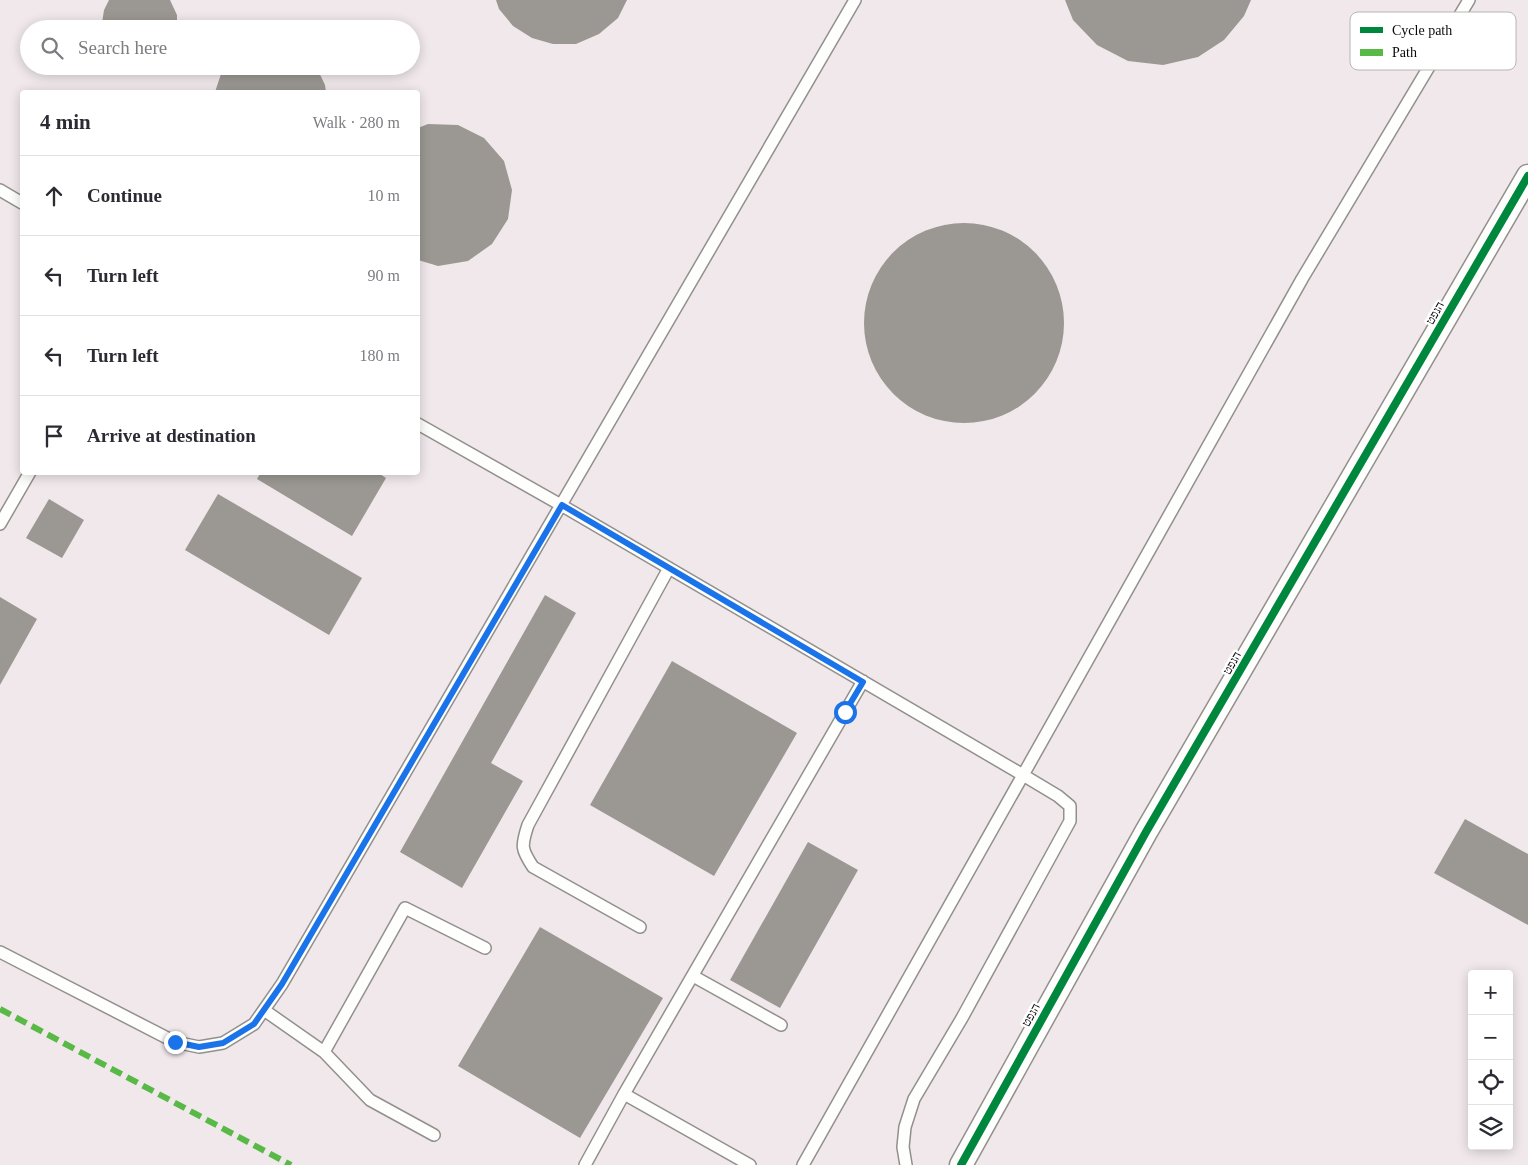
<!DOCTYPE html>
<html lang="en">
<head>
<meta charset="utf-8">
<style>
	:root { --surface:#fff; --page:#f2f2f3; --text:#2b2b33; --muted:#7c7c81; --line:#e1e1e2 }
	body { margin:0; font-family:"Times New Roman",Heebo,serif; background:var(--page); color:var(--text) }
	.controls { position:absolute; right:15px; bottom:15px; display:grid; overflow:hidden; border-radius:5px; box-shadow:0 2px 12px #0003 }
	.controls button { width:45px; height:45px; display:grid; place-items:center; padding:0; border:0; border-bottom:1px solid var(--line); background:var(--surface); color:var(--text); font:25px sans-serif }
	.stop { position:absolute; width:15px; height:15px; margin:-11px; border:4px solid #1a73e8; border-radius:50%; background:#fff }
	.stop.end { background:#1a73e8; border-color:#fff; box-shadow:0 1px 5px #0008 }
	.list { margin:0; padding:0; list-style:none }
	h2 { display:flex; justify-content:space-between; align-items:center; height:65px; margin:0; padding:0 20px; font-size:21px }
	h2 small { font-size:16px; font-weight:400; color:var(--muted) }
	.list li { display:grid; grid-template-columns:32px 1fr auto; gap:15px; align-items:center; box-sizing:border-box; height:80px; padding:0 20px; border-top:1px solid var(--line) }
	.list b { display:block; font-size:19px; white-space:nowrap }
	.list em { font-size:16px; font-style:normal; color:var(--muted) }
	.icon { flex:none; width:28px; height:28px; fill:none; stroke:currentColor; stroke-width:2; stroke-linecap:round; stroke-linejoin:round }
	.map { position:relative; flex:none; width:1528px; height:1165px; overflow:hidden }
	.search { position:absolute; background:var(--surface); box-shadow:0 2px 12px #0003; left:20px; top:20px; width:400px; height:55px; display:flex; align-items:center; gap:12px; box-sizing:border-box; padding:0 18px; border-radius:28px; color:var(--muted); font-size:19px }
	.panel { position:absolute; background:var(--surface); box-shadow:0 2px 12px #0003; left:20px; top:90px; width:400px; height:385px; border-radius:5px }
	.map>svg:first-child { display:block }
</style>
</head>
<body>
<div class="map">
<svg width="1528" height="1165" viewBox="0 0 1528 1165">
	<rect width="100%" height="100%" fill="#f9f6ed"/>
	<path fill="#f0e8eb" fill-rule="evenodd" d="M0 0H1528V1165H0ZM29 29H411V66H29ZM22 92H418V472H22ZM1472 974H1509V1146H1472Z"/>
	<path fill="#9b9893" d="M109 0H170L177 15V29H103L102 23 104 10Z
		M496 0H627L618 18 599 34 576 44H553L532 38 513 26 499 9Z
		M1065 0H1251L1244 16 1224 40 1198 57 1163 65 1128 61 1097 45 1073 20Z
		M227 66H316L325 85 326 92H215L221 74Z
		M428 124 458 125 484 138 504 161 512 190 508 219 492 244 468 261 438 266 418 260V128Z
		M864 323a100 100 0 1 1 200 0a100 100 0 1 1-200 0Z
		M261 472H377L386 478 352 536 257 479Z
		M218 494 362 578 329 635 185 550Z
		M49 499 84 520 62 558 26 538Z
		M545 595 576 613 491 763 523 781 462 888 400 852Z
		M0 597 37 619 0 685Z
		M672 661 797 733 714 876 590 805Z
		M1465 819 1528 854V925L1434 873Z
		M808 842 858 870 780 1008 730 980Z
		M540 927 663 998 580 1138 458 1066Z"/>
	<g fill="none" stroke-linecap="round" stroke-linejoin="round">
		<g stroke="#92908c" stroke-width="14">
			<path id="service" d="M0 190 22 203
				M418 424 561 505 855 0
				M0 524 30 472
				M640 927 533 867C521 849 521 846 528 825L669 568
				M0 952 175 1042 199 1047 223 1043 254 1024 282 984 561 505 1023 775 1302 279 1469 0
				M693 976 781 1025
				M264 1010 324 1052 370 1100 434 1135
				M324 1052 405 908 485 948
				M624 1094 750 1165
				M585 1165 624 1094 863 681
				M803 1165 1023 775 1058 796 1070 806V821L962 1018 914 1099 905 1127 903 1147 906 1165"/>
		</g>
		<g stroke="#92908c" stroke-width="25">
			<path id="minor" d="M961 1165 1146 832 1528 176"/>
		</g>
		<use href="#service" stroke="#fefefc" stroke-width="11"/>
		<use href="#minor" stroke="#fefefc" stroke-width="22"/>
		<path stroke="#58b947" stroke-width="6" stroke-dasharray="12 6" stroke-linecap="butt" d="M0 1009 291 1165"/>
		<g stroke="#fff" stroke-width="11">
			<path id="cycleway" d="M961 1165 1146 832 1528 176"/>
		</g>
		<use href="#cycleway" stroke="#00873e" stroke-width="8"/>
	</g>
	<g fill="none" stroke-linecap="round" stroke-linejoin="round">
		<path stroke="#1a73e8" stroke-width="6" d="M175 1042 199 1047 223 1043 254 1024 282 984 562 505 863 682 845 712"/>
	</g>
	<g text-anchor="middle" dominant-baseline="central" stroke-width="5" stroke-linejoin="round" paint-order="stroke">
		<g font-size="12" fill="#0a0a0a" stroke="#fff">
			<text transform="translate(1435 313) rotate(-60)">הנפט</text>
			<text transform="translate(1232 663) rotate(-60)">הנפט</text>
			<text transform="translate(1031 1015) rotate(-61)">הנפט</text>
		</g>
	</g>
	<rect x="1350" y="12" width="166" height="58" rx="8" fill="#fff" stroke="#b6b6b6" stroke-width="1"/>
	<rect x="1360" y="27" width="23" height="6" fill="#00873e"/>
	<rect x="1360" y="49" width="23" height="7" fill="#58b947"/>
	<g font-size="14" fill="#0a0a0a">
		<text x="1392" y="35">Cycle path</text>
		<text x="1392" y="57">Path</text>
	</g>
</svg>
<div class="controls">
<button>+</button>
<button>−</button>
<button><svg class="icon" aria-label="locate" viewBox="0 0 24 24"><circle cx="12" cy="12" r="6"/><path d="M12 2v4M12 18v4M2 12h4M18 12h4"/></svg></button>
<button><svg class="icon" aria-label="layers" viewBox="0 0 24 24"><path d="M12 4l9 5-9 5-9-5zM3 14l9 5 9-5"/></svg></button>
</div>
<div class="stop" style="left:845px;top:712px"></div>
<div class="stop end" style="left:175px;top:1042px"></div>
<div class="search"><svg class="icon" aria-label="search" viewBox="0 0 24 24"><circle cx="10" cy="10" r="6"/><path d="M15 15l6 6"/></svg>Search here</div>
<section class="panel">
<h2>4 min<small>Walk · 280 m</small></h2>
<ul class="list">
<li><svg class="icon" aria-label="ahead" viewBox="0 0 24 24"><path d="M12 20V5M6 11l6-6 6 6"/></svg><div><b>Continue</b></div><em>10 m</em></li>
<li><svg class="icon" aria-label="left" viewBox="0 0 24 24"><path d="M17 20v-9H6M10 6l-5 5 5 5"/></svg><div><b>Turn left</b></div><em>90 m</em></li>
<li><svg class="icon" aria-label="left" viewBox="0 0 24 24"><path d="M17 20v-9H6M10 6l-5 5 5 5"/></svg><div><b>Turn left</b></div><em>180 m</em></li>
<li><svg class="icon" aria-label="arrive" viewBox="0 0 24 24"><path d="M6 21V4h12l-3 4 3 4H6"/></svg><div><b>Arrive at destination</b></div></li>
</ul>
</section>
</div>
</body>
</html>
